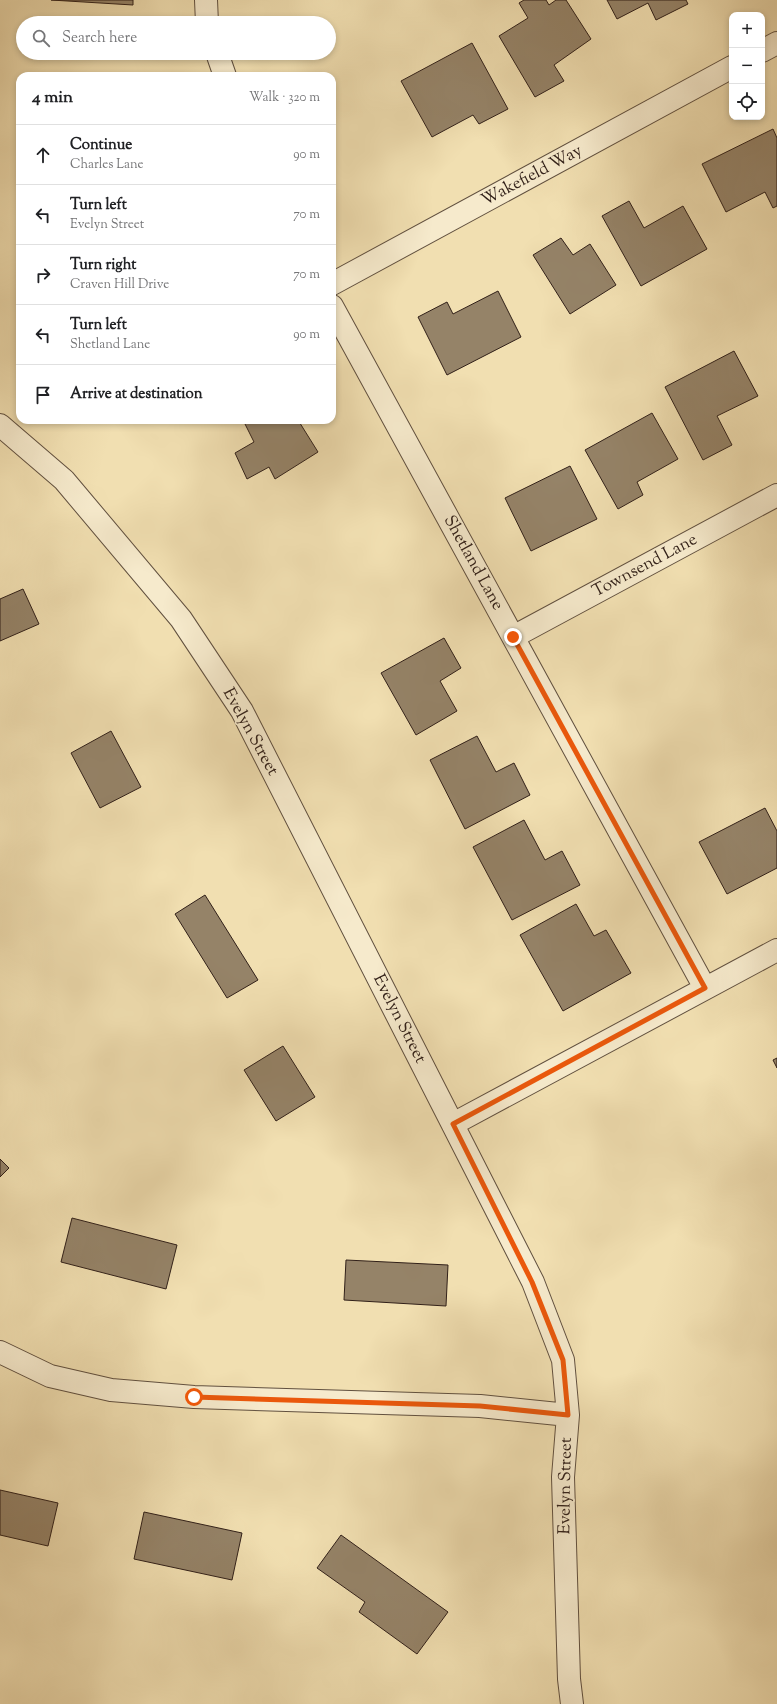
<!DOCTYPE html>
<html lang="en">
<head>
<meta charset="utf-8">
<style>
	:root { --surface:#fff; --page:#f2f2f2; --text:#202124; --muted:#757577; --line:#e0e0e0 }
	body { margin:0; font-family:"Sorts Mill Goudy",serif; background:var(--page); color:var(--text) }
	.controls { position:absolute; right:12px; top:12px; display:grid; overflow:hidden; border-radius:8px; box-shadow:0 2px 6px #0003 }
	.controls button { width:36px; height:36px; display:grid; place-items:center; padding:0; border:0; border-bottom:1px solid var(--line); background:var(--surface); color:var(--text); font:20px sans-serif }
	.stop { position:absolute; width:12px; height:12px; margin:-9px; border:3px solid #ea580c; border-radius:50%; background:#fff }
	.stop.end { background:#ea580c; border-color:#fff; box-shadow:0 1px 4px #0008 }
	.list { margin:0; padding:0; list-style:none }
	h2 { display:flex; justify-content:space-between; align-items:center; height:52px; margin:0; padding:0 16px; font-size:17px }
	h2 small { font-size:13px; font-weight:400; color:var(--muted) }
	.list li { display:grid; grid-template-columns:26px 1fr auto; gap:12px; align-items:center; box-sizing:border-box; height:60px; padding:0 16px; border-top:1px solid var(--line) }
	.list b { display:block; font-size:15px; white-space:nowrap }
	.list p { margin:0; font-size:13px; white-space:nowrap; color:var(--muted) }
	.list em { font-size:13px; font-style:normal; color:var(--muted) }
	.icon { flex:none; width:22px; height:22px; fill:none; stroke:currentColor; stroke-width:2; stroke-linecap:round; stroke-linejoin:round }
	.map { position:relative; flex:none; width:777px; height:1704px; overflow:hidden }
	.search { position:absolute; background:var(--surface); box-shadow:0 2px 6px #0003; left:16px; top:16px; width:320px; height:44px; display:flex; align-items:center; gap:10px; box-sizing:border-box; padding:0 14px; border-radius:22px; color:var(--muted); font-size:15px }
	.panel { position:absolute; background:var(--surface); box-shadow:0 2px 6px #0003; left:16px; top:72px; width:320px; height:352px; border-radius:12px }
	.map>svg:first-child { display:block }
</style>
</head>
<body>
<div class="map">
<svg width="777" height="1704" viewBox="0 0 777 1704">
	<rect width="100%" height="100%" fill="#f1dfb1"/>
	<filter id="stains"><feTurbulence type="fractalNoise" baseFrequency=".005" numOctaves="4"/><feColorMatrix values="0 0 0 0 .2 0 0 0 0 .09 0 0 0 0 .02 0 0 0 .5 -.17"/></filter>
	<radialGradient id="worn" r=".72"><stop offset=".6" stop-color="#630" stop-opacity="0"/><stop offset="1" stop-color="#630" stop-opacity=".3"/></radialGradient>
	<path fill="#958368" stroke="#312019" d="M51 0H133V5Z
		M524 0H546L549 5 556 0H566L591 39 554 65 564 81 535 97 499 36 528 18 519 3Z
		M607 0H686L688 4 656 20 648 3 617 19Z
		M472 43 508 109 479 124 473 115 432 137 401 81Z
		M773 129 777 138V206L773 208 765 192 726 212 702 164Z
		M629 201 644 228 683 206 707 249 641 286 602 216Z
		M561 238 573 255 590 244 616 285 570 314 533 255Z
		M498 291 521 337 447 375 418 317 447 302 453 314Z
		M734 351 758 396 717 416 732 445 703 460 665 387Z
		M652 413 678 459 637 482 643 495 618 509 585 450Z
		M243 420H298L318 452 275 479 269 467 247 479 235 453 254 442Z
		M570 466 597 519 531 551 505 498Z
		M23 589 39 624 0 641V599Z
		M444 638 461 668 440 681 457 711 416 735 381 673Z
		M111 731 141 787 100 808 71 753Z
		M477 736 496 772 514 763 530 795 465 829 430 760Z
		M765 808 777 831V868L727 894 699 842Z
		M524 820 545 860 562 851 580 885 512 920 473 847Z
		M205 895 258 980 227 998 175 914Z
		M576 904 594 936 606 930 631 973 563 1011 520 935Z
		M283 1046 315 1097 276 1121 244 1070Z
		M777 1058V1068L773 1060Z
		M0 1159 9 1168 0 1177Z
		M72 1218 177 1245 166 1289 61 1262Z
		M346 1260 448 1265 446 1306 344 1300Z
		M0 1490 58 1503 48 1546 0 1535Z
		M144 1512 242 1533 232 1580 134 1559Z
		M341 1535 448 1612 417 1654 359 1612 365 1602 317 1568Z"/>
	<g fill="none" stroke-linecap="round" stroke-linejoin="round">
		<g stroke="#61503f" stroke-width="24">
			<path id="street" d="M206 0 207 23
				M762 51 777 43
				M217 53 225 76
				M332 284 732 67
				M332 306 705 988
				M0 425 64 480 181 619 242 711 533 1282 563 1360 568 1415 563 1477 569 1679 572 1704
				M513 637 777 495
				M453 1124 777 950
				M0 1352 50 1376 111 1390 194 1397 480 1406 568 1415"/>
		</g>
		<use href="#street" stroke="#f6eacc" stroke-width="22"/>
	</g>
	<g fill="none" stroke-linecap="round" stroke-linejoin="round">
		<path stroke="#ea580c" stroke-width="5" d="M194 1397 480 1406 568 1415 563 1360 532 1282 453 1124 705 988 513 637"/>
	</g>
	<g text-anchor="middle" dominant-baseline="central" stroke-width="3.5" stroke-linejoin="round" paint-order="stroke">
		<g font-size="17" fill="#312019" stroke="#f6eacc">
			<text transform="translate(532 176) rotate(-28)">Wakefield Way</text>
			<text transform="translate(473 563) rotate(61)">Shetland Lane</text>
			<text transform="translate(645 566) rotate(-28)">Townsend Lane</text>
			<text transform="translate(250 732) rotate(61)">Evelyn Street</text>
			<text transform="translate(399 1019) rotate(63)">Evelyn Street</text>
			<text transform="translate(566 1486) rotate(-89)">Evelyn Street</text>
		</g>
	</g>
	<rect width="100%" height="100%" filter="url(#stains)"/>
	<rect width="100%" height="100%" fill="url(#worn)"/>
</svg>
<div class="controls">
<button>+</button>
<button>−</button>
<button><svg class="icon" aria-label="locate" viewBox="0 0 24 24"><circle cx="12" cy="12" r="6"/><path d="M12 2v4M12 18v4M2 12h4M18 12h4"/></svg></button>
</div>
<div class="stop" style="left:194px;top:1397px"></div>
<div class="stop end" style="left:513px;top:637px"></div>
<div class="search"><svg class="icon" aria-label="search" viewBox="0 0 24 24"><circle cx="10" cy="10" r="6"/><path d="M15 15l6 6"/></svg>Search here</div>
<section class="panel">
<h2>4 min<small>Walk · 320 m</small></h2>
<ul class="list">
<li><svg class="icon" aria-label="ahead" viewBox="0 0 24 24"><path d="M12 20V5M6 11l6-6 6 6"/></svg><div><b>Continue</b><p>Charles Lane</p></div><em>90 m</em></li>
<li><svg class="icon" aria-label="left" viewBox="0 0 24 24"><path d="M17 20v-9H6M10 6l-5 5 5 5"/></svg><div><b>Turn left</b><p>Evelyn Street</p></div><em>70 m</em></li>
<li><svg class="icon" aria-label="right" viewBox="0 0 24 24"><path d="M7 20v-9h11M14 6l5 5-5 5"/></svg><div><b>Turn right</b><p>Craven Hill Drive</p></div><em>70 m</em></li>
<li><svg class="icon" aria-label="left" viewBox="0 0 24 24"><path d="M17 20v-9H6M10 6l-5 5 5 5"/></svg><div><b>Turn left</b><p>Shetland Lane</p></div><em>90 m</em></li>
<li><svg class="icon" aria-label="arrive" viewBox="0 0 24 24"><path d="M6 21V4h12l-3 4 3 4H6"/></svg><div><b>Arrive at destination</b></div></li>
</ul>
</section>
</div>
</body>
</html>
